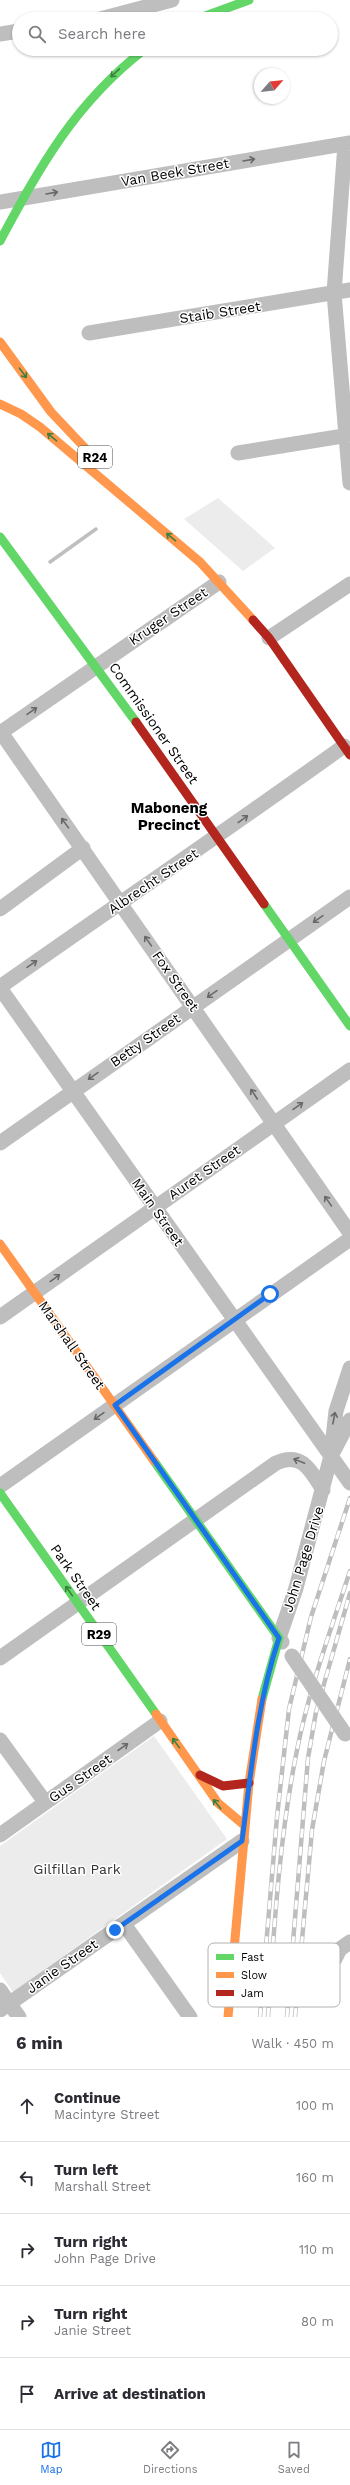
<!DOCTYPE html>
<html lang="en">
<head>
<meta charset="utf-8">
<style>
	:root { --surface:#fff; --page:#f7f7f7; --text:#2b2b33; --muted:#7c7c81; --line:#e1e1e2; --accent:#1a73e8 }
	body { margin:0; font-family:"Work Sans",sans-serif; background:var(--page); color:var(--text) }
	.compass { position:absolute; left:254px; top:68px; width:36px; height:36px; border-radius:50%; background:var(--surface); box-shadow:0 1px 3px #0004; rotate:62deg }
	.stop { position:absolute; width:12px; height:12px; margin:-9px; border:3px solid #1a73e8; border-radius:50%; background:#fff }
	.stop.end { background:#1a73e8; border-color:#fff; box-shadow:0 1px 4px #0008 }
	.list { margin:0; padding:0; list-style:none }
	h2 { display:flex; justify-content:space-between; align-items:center; height:52px; margin:0; padding:0 16px; font-size:17px }
	h2 small { font-size:13px; font-weight:400; color:var(--muted) }
	.list li { display:grid; grid-template-columns:26px 1fr auto; gap:12px; align-items:center; box-sizing:border-box; height:72px; padding:0 16px; border-top:1px solid var(--line) }
	.list b { display:block; font-size:15px; white-space:nowrap }
	.list p { margin:0; font-size:13px; white-space:nowrap; color:var(--muted) }
	.list em { font-size:13px; font-style:normal; color:var(--muted) }
	.icon { flex:none; width:22px; height:22px; fill:none; stroke:currentColor; stroke-width:2; stroke-linecap:round; stroke-linejoin:round }
	.map { position:relative; flex:none; width:350px; height:2017px; overflow:hidden }
	.search { position:absolute; background:var(--surface); box-shadow:0 1px 3px #0004; left:12px; right:12px; top:12px; height:44px; display:flex; align-items:center; gap:10px; box-sizing:border-box; padding:0 14px; border-radius:22px; color:var(--muted); font-size:15px }
	.sheet { height:412px; background:var(--surface) }
	nav { display:flex; justify-content:space-around; align-items:center; box-sizing:border-box; height:56px; border-top:1px solid var(--line); background:var(--surface); font-size:11px; color:var(--muted) }
	nav a { display:grid; justify-items:center; gap:2px }
	nav .on { color:var(--accent) }
	.map>svg:first-child { display:block }
</style>
</head>
<body>
<div class="map">
<svg width="350" height="2017" viewBox="0 0 350 2017">
	<rect width="100%" height="100%" fill="#fff"/>
	<path fill="#ececec" d="M218 498 275 548 243 571 184 519Z
		M154 1736 227 1839 13 1992 0 1973V1846Z"/>
	<g fill="none" stroke-linecap="round" stroke-linejoin="round">
		<path stroke="#bfbfbf" stroke-width="3.5" d="M50 562 96 529"/>
		<path stroke="#bebebe" stroke-width="15" d="M100 19 172 0
			M0 34 19 31
			M345 144 334 293 350 483
			M0 202 350 143
			M89 333 350 290
			M238 453 350 435
			M269 638 350 584
			M0 731 350 1233
			M0 733 219 582
			M0 909 83 848
			M0 987C115 906 230 828 344 746
			M0 988 350 1483
			M0 1143 350 897
			M0 1317 350 1070
			M350 1368 336 1411 331 1456 350 1420
			M0 1486 350 1239
			M282 1642 279 1638 296 1588 331 1456
			M0 1658 276 1463C302 1451 311 1471 323 1490
			M0 1740 45 1802
			M0 1835 160 1721
			M124 1924 190 2017
			M335 1959 340 1949 350 1942
			M0 1990 19 2017
			M0 2010 242 1841"/>
		<path stroke="#63d668" stroke-width="9" d="M197 19 249 0
			M0 537 136 722
			M264 904 350 1026
			M154 1461 279 1638 262 1699
			M0 1493 156 1714"/>
		<path stroke="#ff974d" stroke-width="9" d="M0 342 51 412 85 448
			M0 404 21 414 40 427 200 562 253 620
			M0 1244 154 1461
			M156 1714 218 1803 244 1825
			M228 2017 249 1783 262 1699"/>
		<path stroke="#b3261e" stroke-width="9" d="M253 620 269 638 350 755
			M136 722 264 904
			M200 1775 223 1786 249 1783"/>
		<g stroke="#bebebe" stroke-width="4.5">
			<path id="rail" d="M260 2017 277 1817 289 1709 311 1617 350 1498
				M268 2017C274 1929 279 1841 296 1755 308 1692 330 1632 350 1571
				M287 2017 308 1758 316 1712 350 1593
				M295 2017 312 1830 324 1761 350 1659"/>
		</g>
		<use href="#rail" stroke="#fff" stroke-width="3" stroke-dasharray="9" stroke-linecap="butt"/>
		<path stroke="#bebebe" stroke-width="15" d="M292 1656 345 1734"/>
		<path stroke="#63d668" stroke-width="9" d="M0 241C41 165 75 103 145 49"/>
	</g>
	<defs><path id="oneway-shaft" d="M-6 0H5M1.5-3L5.5 0L1.5 3" fill="none" stroke-width="1.6" stroke-linecap="round" stroke-linejoin="round"/></defs>
	<g stroke="#3b803e">
		<use href="#oneway-shaft" transform="translate(115 73) rotate(137)"/>
		<use href="#oneway-shaft" transform="translate(23 373) rotate(54)"/>
		<use href="#oneway-shaft" transform="translate(52 437) rotate(-140)"/>
		<use href="#oneway-shaft" transform="translate(171 537) rotate(-140)"/>
		<use href="#oneway-shaft" transform="translate(69 1591) rotate(-125)"/>
		<use href="#oneway-shaft" transform="translate(176 1743) rotate(-126)"/>
		<use href="#oneway-shaft" transform="translate(217 1804) rotate(-129)"/>
	</g>
	<g stroke="#686868">
		<use href="#oneway-shaft" transform="translate(249 160) rotate(-10)"/>
		<use href="#oneway-shaft" transform="translate(52 193) rotate(-10)"/>
		<use href="#oneway-shaft" transform="translate(32 711) rotate(-35)"/>
		<use href="#oneway-shaft" transform="translate(243 819) rotate(-36)"/>
		<use href="#oneway-shaft" transform="translate(65 823) rotate(-126)"/>
		<use href="#oneway-shaft" transform="translate(318 919) rotate(145)"/>
		<use href="#oneway-shaft" transform="translate(148 941) rotate(-125)"/>
		<use href="#oneway-shaft" transform="translate(32 964) rotate(-35)"/>
		<use href="#oneway-shaft" transform="translate(212 994) rotate(145)"/>
		<use href="#oneway-shaft" transform="translate(93 1076) rotate(145)"/>
		<use href="#oneway-shaft" transform="translate(254 1094) rotate(-124)"/>
		<use href="#oneway-shaft" transform="translate(298 1106) rotate(-35)"/>
		<use href="#oneway-shaft" transform="translate(328 1201) rotate(-125)"/>
		<use href="#oneway-shaft" transform="translate(55 1278) rotate(-36)"/>
		<use href="#oneway-shaft" transform="translate(99 1416) rotate(145)"/>
		<use href="#oneway-shaft" transform="translate(334 1418) rotate(-79)"/>
		<use href="#oneway-shaft" transform="translate(299 1461) rotate(-158)"/>
		<use href="#oneway-shaft" transform="translate(123 1747) rotate(-35)"/>
	</g>
	<g fill="none" stroke-linecap="round" stroke-linejoin="round">
		<path stroke="#1a73e8" stroke-width="5" d="M115 1930 242 1841C251 1772 257 1704 279 1638L115 1405 270 1294"/>
	</g>
	<g text-anchor="middle" dominant-baseline="central" stroke-width="3" stroke-linejoin="round" paint-order="stroke">
		<g fill="#fff" stroke="#4c4c4c" stroke-width="1">
			<rect x="78" y="446" width="34" height="22" rx="3"/>
			<rect x="82" y="1623" width="34" height="22" rx="3"/>
		</g>
		<g font-size="13" font-weight="bold" fill="#000">
			<text x="95" y="457">R24</text>
			<text x="99" y="1634">R29</text>
		</g>
		<g font-size="14" fill="#000" stroke="#fff">
			<text transform="translate(175 172) rotate(-10)">Van Beek Street</text>
			<text transform="translate(220 312) rotate(-9)">Staib Street</text>
			<text transform="translate(168 616) rotate(-34)">Kruger Street</text>
			<text transform="translate(154 723) rotate(55)">Commissioner Street</text>
			<text transform="translate(153 881) rotate(-34)">Albrecht Street</text>
			<text transform="translate(176 981) rotate(55)">Fox Street</text>
			<text transform="translate(145 1040) rotate(-35)">Betty Street</text>
			<text transform="translate(204 1172) rotate(-35)">Auret Street</text>
			<text transform="translate(158 1212) rotate(55)">Main Street</text>
			<text transform="translate(72 1345) rotate(55)">Marshall Street</text>
			<text transform="translate(303 1559) rotate(-73)">John Page Drive</text>
			<text transform="translate(76 1577) rotate(55)">Park Street</text>
			<text transform="translate(80 1778) rotate(-35)">Gus Street</text>
			<text transform="translate(62 1966) rotate(-35)">Janie Street</text>
		</g>
		<g font-size="14" fill="#333" stroke="#fff">
			<text x="77" y="1869">Gilfillan Park</text>
		</g>
		<g font-size="15" font-weight="bold" fill="#000" stroke="#fff">
			<text x="169" y="808">Maboneng<tspan x="169" dy="17">Precinct</tspan></text>
		</g>
	</g>
	<rect x="208" y="1943" width="132" height="64" rx="6" fill="#fff" stroke="#b2b2b2" stroke-width="1"/>
	<rect x="216" y="1954" width="18" height="6" fill="#63d668"/>
	<rect x="216" y="1972" width="18" height="6" fill="#ff974d"/>
	<rect x="216" y="1990" width="18" height="6" fill="#b3261e"/>
	<g font-size="11" fill="#000">
		<text x="241" y="1961">Fast</text>
		<text x="241" y="1979">Slow</text>
		<text x="241" y="1997">Jam</text>
	</g>
</svg>
<svg class="compass" viewBox="-18 -18 36 36"><path d="M0-13l5 13h-10z" fill="#e53935"/><path d="M0 13l5-13h-10z" fill="#7c7c81"/></svg>
<div class="stop" style="left:270px;top:1294px"></div>
<div class="stop end" style="left:115px;top:1930px"></div>
<div class="search"><svg class="icon" aria-label="search" viewBox="0 0 24 24"><circle cx="10" cy="10" r="6"/><path d="M15 15l6 6"/></svg>Search here</div>
</div>
<section class="sheet">
<h2>6 min<small>Walk · 450 m</small></h2>
<ul class="list">
<li><svg class="icon" aria-label="ahead" viewBox="0 0 24 24"><path d="M12 20V5M6 11l6-6 6 6"/></svg><div><b>Continue</b><p>Macintyre Street</p></div><em>100 m</em></li>
<li><svg class="icon" aria-label="left" viewBox="0 0 24 24"><path d="M17 20v-9H6M10 6l-5 5 5 5"/></svg><div><b>Turn left</b><p>Marshall Street</p></div><em>160 m</em></li>
<li><svg class="icon" aria-label="right" viewBox="0 0 24 24"><path d="M7 20v-9h11M14 6l5 5-5 5"/></svg><div><b>Turn right</b><p>John Page Drive</p></div><em>110 m</em></li>
<li><svg class="icon" aria-label="right" viewBox="0 0 24 24"><path d="M7 20v-9h11M14 6l5 5-5 5"/></svg><div><b>Turn right</b><p>Janie Street</p></div><em>80 m</em></li>
<li><svg class="icon" aria-label="arrive" viewBox="0 0 24 24"><path d="M6 21V4h12l-3 4 3 4H6"/></svg><div><b>Arrive at destination</b></div></li>
</ul>
</section>
<nav>
<a class="on"><svg class="icon" aria-label="map" viewBox="0 0 24 24"><path d="M3 6l6-2 6 2 6-2v14l-6 2-6-2-6 2zM9 4v14M15 6v14"/></svg>Map</a>
<a><svg class="icon" aria-label="directions" viewBox="0 0 24 24"><path d="M12 3l9 9-9 9-9-9zM9 14v-3h6M13 9l2 2-2 2"/></svg>Directions</a>
<a><svg class="icon" aria-label="saved" viewBox="0 0 24 24"><path d="M7 4h10v16l-5-4-5 4z"/></svg>Saved</a>
</nav>
</body>
</html>
